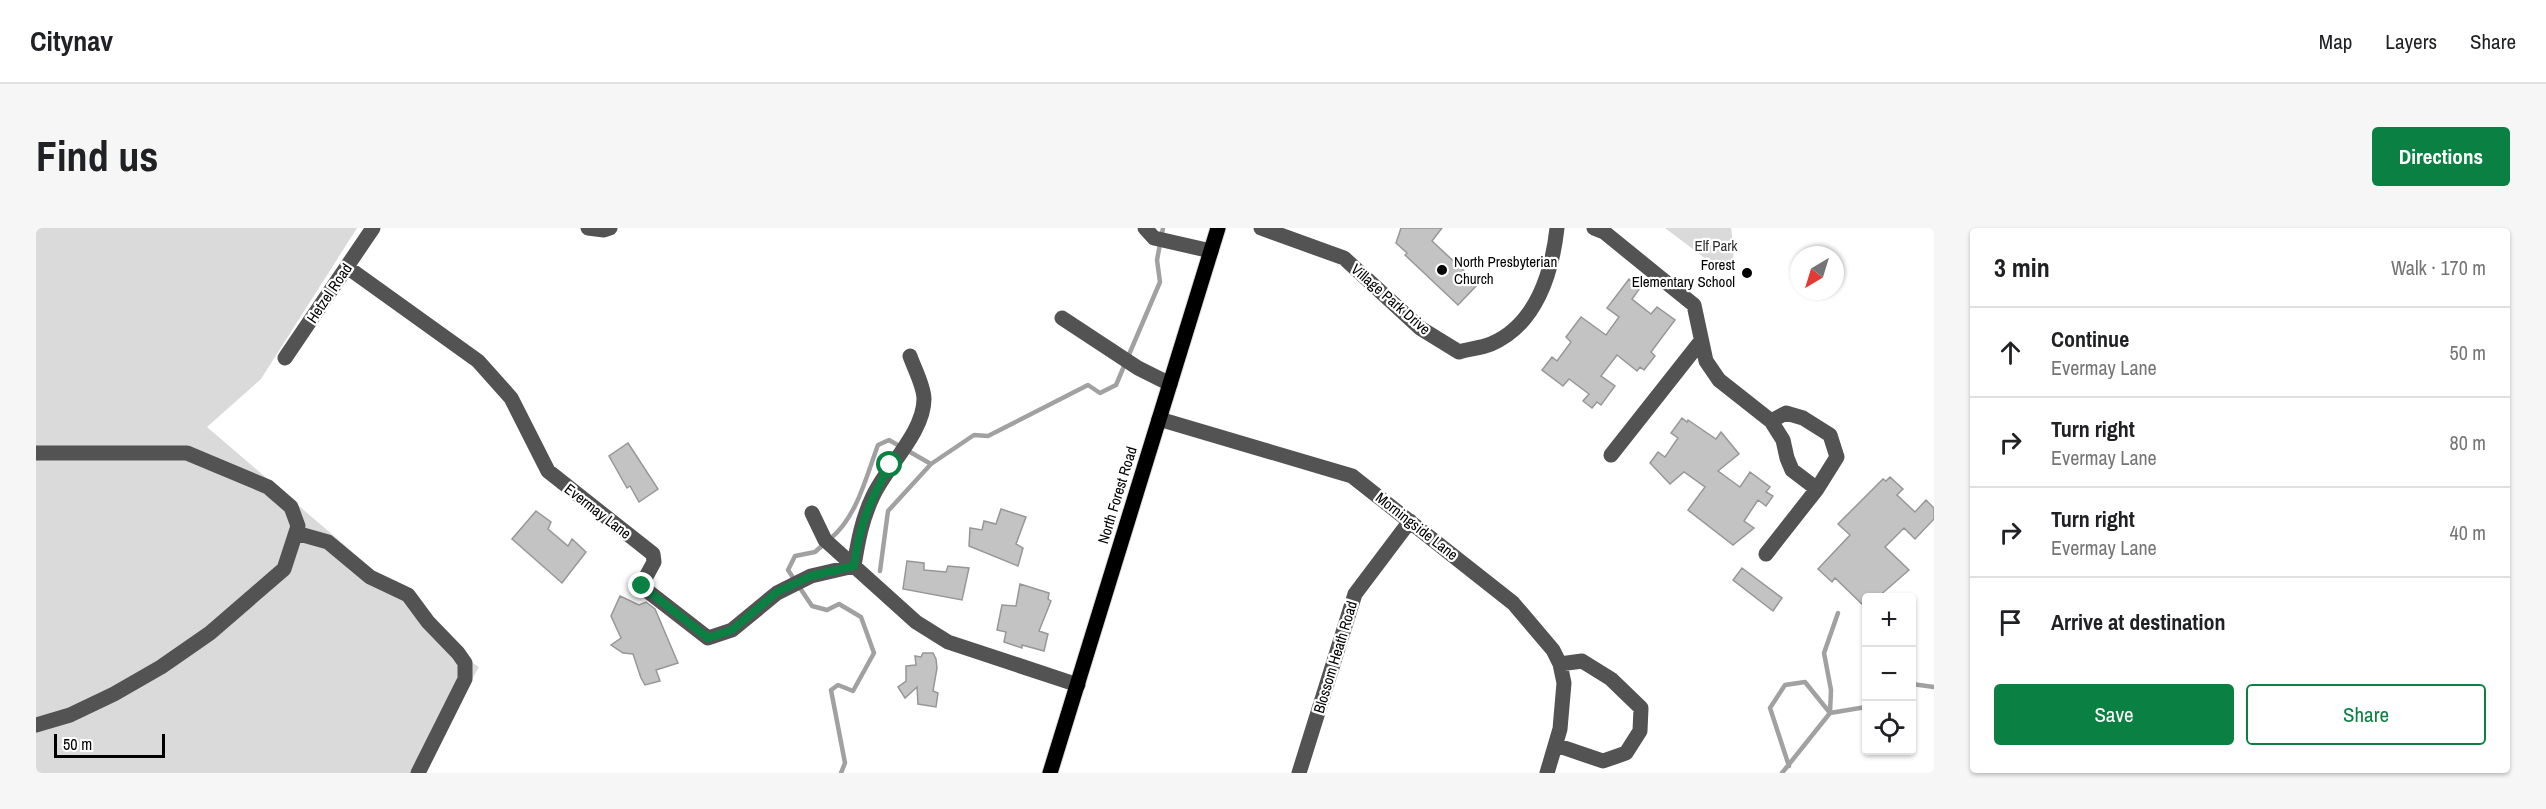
<!DOCTYPE html>
<html lang="en">
<head>
<meta charset="utf-8">
<style>
	:root { --surface:#fff; --page:#f6f6f6; --text:#202124; --muted:#757577; --line:#e0e0e0; --accent:#0b8043 }
	body { margin:0; font-family:"Archivo Narrow",sans-serif; background:var(--page); color:var(--text) }
	.controls { position:absolute; right:18px; bottom:18px; display:grid; overflow:hidden; border-radius:6px; box-shadow:0 2px 4px #0004 }
	.controls button { width:54px; height:54px; display:grid; place-items:center; padding:0; border:0; border-bottom:2px solid var(--line); background:var(--surface); color:var(--text); font:30px sans-serif }
	.compass { position:absolute; left:1754px; top:18px; width:54px; height:54px; border-radius:50%; background:var(--surface); box-shadow:0 2px 4px #0004; rotate:218deg }
	.scale { position:absolute; left:18px; bottom:15px; width:111px; box-sizing:border-box; padding-left:6px; border:3px solid #000; border-top:0; font-size:16px; line-height:21px; white-space:nowrap; color:#000; -webkit-text-stroke:4px #fff; paint-order:stroke }
	.stop { position:absolute; width:18px; height:18px; margin:-14px; border:4px solid #0b8043; border-radius:50%; background:#fff }
	.stop.end { background:#0b8043; border-color:#fff; box-shadow:0 2px 6px #0008 }
	.list { margin:0; padding:0; list-style:none }
	h2 { display:flex; justify-content:space-between; align-items:center; height:78px; margin:0; padding:0 24px; font-size:26px }
	h2 small { font-size:20px; font-weight:400; color:var(--muted) }
	.list li { display:grid; grid-template-columns:39px 1fr auto; gap:18px; align-items:center; box-sizing:border-box; height:90px; padding:0 24px; border-top:2px solid var(--line) }
	.list b { display:block; font-size:22px; white-space:nowrap }
	.list p { margin:0; font-size:20px; white-space:nowrap; color:var(--muted) }
	.list em { font-size:20px; font-style:normal; color:var(--muted) }
	.actions { display:flex; gap:12px; padding:18px 24px }
	.actions a { flex:1; padding:14px 0; border:2px solid var(--accent); border-radius:6px; text-align:center; font-size:21px; color:var(--accent) }
	.actions .main { background:var(--accent); color:#fff }
	.icon { flex:none; width:33px; height:33px; fill:none; stroke:currentColor; stroke-width:2; stroke-linecap:round; stroke-linejoin:round }
	.map { position:relative; flex:none; width:1898px; height:545px; overflow:hidden; border-radius:6px }
	header { display:flex; align-items:center; gap:36px; box-sizing:border-box; height:84px; padding:0 30px; background:var(--surface); border-bottom:2px solid var(--line) }
	header strong { font-size:28px }
	nav { display:flex; gap:33px; margin-inline-start:auto; font-size:21px }
	.intro { display:flex; align-items:center; justify-content:space-between; box-sizing:border-box; height:144px; padding:0 36px }
	h1 { margin:0; font-size:42px }
	.button { padding:15px 27px; border-radius:6px; background:var(--accent); color:#fff; font-size:21px; font-weight:700 }
	main { display:flex; gap:36px; padding:0 36px }
	aside { flex:1; background:var(--surface); border-radius:6px; box-shadow:0 2px 4px #0004 }
	.map>svg:first-child { display:block }
</style>
</head>
<body>
<header>
<strong>Citynav</strong>
<nav><a>Map</a><a>Layers</a><a>Share</a></nav>
</header>
<div class="intro"><h1>Find us</h1><a class="button">Directions</a></div>
<main>
<div class="map">
<svg width="1898" height="545" viewBox="0 0 1898 545">
	<rect width="100%" height="100%" fill="#fff"/>
	<path fill="#dadada" d="M0 0H321L225 151 171 199 355 357 422 425 443 439 382 545H0Z
		M1629 0H1695L1698 20 1697 33 1678 37Z"/>
	<g fill="none" stroke-linecap="round" stroke-linejoin="round">
		<path stroke="#a1a1a1" stroke-width="4.5" d="M794 311C821 289 830 249 842 217L853 212 895 236 938 207 952 208 1052 157 1064 165 1080 157 1124 54 1121 32 1127 0
			M788 316 779 324 759 328 752 342 776 378 791 382 803 376 825 389 838 425 817 463 802 457 795 462 809 535 805 545
			M844 343 852 283 895 236
			M1876 456 1898 459
			M1794 485 1795 462 1788 425 1802 385
			M1753 538 1734 480 1749 457 1769 454 1794 485
			M1746 545 1794 485 1830 479"/>
	</g>
	<path fill="#c3c3c3" stroke="#979797" stroke-width="1.5" d="M1365 0H1406L1396 13 1442 56 1422 77 1369 27 1371 25 1360 15Z
		M1593 51 1604 60 1596 71 1615 86 1621 79 1639 92 1615 124 1619 128 1608 142 1604 139 1601 143 1581 127 1565 148 1579 158 1565 177 1561 174 1556 180 1547 173 1553 166 1533 151 1527 158 1506 142 1516 129 1521 133 1535 114 1530 109 1545 89 1570 107 1583 89 1571 80Z
		M1646 190 1651 194 1652 192 1680 211 1685 204 1703 226 1682 243 1704 259 1714 244 1734 259 1730 264 1737 268 1730 278 1722 272 1708 293 1718 300 1697 317 1652 282 1669 259 1648 244 1634 256 1614 235 1622 224 1629 229 1642 210 1635 205Z
		M592 215 622 261 603 274 594 258 591 260 573 228Z
		M1854 249 1867 261 1861 267 1879 284 1890 272 1898 280V291L1879 311 1868 300 1849 319 1873 342 1842 369H1830V380L1799 350 1796 354 1782 341 1814 307 1802 296 1847 251 1850 253Z
		M965 281 990 289 980 316 987 320 982 338 933 318 934 300 946 302 948 293 960 296Z
		M500 283 515 294 512 301 532 318 536 311 550 324 526 355 476 311Z
		M871 333 888 335V342L910 344 912 338 933 340 926 372 867 361Z
		M1706 340 1746 370 1737 383 1697 352Z
		M984 356 1013 365 1012 371 1015 373 1003 403 1012 406 1008 423 986 417V420L968 414 970 404 961 402 966 377 980 378Z
		M584 368 603 377 610 374 619 381 642 435 620 442 624 453 609 457 605 450 597 426 587 425 575 417 585 410 575 388Z
		M887 425H897L900 431 901 440 897 463 902 465 900 479 882 476 881 459 869 470 862 459 870 453V438L880 437 879 428 885 429Z"/>
	<g fill="none" stroke-linecap="round" stroke-linejoin="round">
		<g stroke="#dbdbdb" stroke-width="17">
			<path id="major" d="M1014 545 1182 0"/>
		</g>
		<path stroke="#535353" stroke-width="15" d="M552 0 568 2 574 0
			M1109 0 1118 10 1175 23
			M1225 0 1308 30 1384 100 1423 124C1433 121 1445 120 1455 116 1500 97 1516 45 1521 0
			M1558 0 1568 4 1658 77 1670 133 1683 152 1735 193 1747 212 1751 230 1756 242 1781 261
			M311 39 442 133 475 170 512 243 617 326 618 334 605 358 672 410 696 402 741 365 775 348 818 338C822 313 826 291 837 268 851 238 888 204 888 171 888 158 878 140 874 128
			M1026 90 1102 140 1134 156
			M249 130 337 0
			M1123 191 1316 248 1477 375 1517 422 1524 436 1528 455 1524 501 1511 545
			M0 225H151L232 259 255 279 262 298 248 341 174 405 125 439 78 466 34 487 0 497
			M1575 227 1665 113
			M776 285 789 312 880 394 912 414 1042 457
			M260 305 292 314 334 349 372 367 392 394 422 425 429 435V451L382 545
			M1730 326 1781 261 1801 229 1794 207 1767 190 1750 185 1735 193
			M1520 517 1567 533 1590 525 1604 503 1605 480 1575 451 1546 433 1524 436
			M1263 545 1319 366 1374 293"/>
		<use href="#major" stroke="#000" stroke-width="15"/>
	</g>
	<g fill="none" stroke-linecap="round" stroke-linejoin="round">
		<path stroke="#0b8043" stroke-width="8" d="M606 358 672 410 696 402 741 364 775 348 818 338C824 296 833 274 854 237"/>
	</g>
	<g fill="#000" stroke="#fff" stroke-width="2">
		<circle cx="1406" cy="42" r="6"/>
		<circle cx="1711" cy="45" r="6"/>
	</g>
	<g text-anchor="middle" dominant-baseline="central" stroke-width="4.5" stroke-linejoin="round" paint-order="stroke">
		<g font-size="15" fill="#313131" stroke="#fff">
			<text x="1680" y="17">Elf Park</text>
		</g>
		<g font-size="15" fill="#000" stroke="#fff" text-anchor="start">
			<text x="1418" y="33">North Presbyterian<tspan x="1418" dy="17">Church</tspan></text>
			<text x="1699" y="36" text-anchor="end">Forest<tspan x="1699" dy="17">Elementary School</tspan></text>
		</g>
		<g font-size="15" fill="#000" stroke="#fff">
			<text transform="translate(293 65) rotate(-56)">Hetzel Road</text>
			<text transform="translate(1355 71) rotate(41)">Village Park Drive</text>
			<text transform="translate(1081 267) rotate(-73)">North Forest Road</text>
			<text transform="translate(562 283) rotate(38)">Evermay Lane</text>
			<text transform="translate(1381 298) rotate(38)">Morningside Lane</text>
			<text transform="translate(1299 429) rotate(-73)">Blossom Heath Road</text>
		</g>
	</g>
</svg>
<div class="controls">
<button>+</button>
<button>−</button>
<button><svg class="icon" aria-label="locate" viewBox="0 0 24 24"><circle cx="12" cy="12" r="6"/><path d="M12 2v4M12 18v4M2 12h4M18 12h4"/></svg></button>
</div>
<svg class="compass" viewBox="-18 -18 36 36"><path d="M0-13l5 13h-10z" fill="#e53935"/><path d="M0 13l5-13h-10z" fill="#757577"/></svg>
<div class="scale">50 m</div>
<div class="stop" style="left:854px;top:237px"></div>
<div class="stop end" style="left:606px;top:358px"></div>
</div>
<aside>
<h2>3 min<small>Walk · 170 m</small></h2>
<ul class="list">
<li><svg class="icon" aria-label="ahead" viewBox="0 0 24 24"><path d="M12 20V5M6 11l6-6 6 6"/></svg><div><b>Continue</b><p>Evermay Lane</p></div><em>50 m</em></li>
<li><svg class="icon" aria-label="right" viewBox="0 0 24 24"><path d="M7 20v-9h11M14 6l5 5-5 5"/></svg><div><b>Turn right</b><p>Evermay Lane</p></div><em>80 m</em></li>
<li><svg class="icon" aria-label="right" viewBox="0 0 24 24"><path d="M7 20v-9h11M14 6l5 5-5 5"/></svg><div><b>Turn right</b><p>Evermay Lane</p></div><em>40 m</em></li>
<li><svg class="icon" aria-label="arrive" viewBox="0 0 24 24"><path d="M6 21V4h12l-3 4 3 4H6"/></svg><div><b>Arrive at destination</b></div></li>
</ul>
<div class="actions"><a class="main">Save</a><a>Share</a></div>
</aside>
</main>
</body>
</html>
